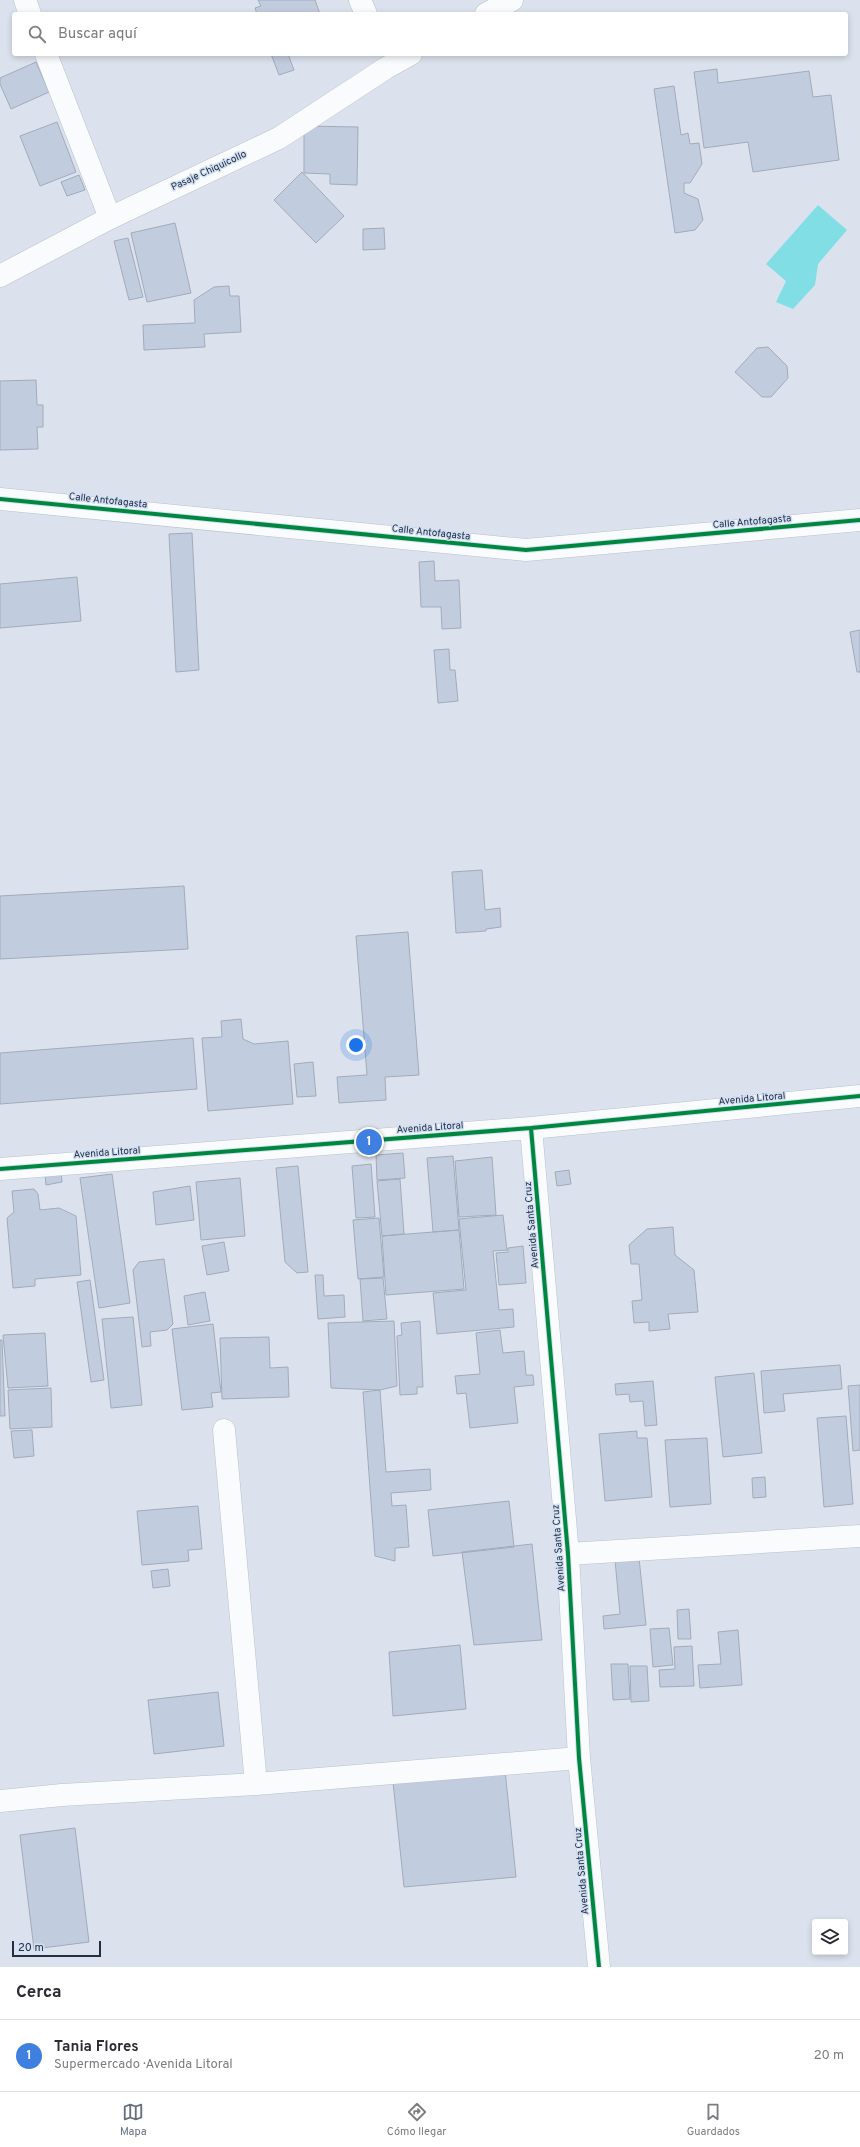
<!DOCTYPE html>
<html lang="es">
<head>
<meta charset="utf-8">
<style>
	:root { --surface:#fff; --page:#f7f7f7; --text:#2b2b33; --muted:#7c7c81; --line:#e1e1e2; --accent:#636e7e }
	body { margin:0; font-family:Overpass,sans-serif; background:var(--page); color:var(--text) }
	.controls { position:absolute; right:12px; bottom:12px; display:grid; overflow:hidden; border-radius:4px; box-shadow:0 2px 6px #0003 }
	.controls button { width:36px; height:36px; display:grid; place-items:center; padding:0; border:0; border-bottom:1px solid var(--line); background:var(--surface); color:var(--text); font:20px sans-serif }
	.scale { position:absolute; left:12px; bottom:10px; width:89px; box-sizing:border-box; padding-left:4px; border:2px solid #222f42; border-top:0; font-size:11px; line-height:14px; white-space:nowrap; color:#222f42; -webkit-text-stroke:3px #d4e1f5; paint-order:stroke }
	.you { position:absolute; left:356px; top:1045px; width:14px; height:14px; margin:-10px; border:3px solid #fff; border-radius:50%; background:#1a73e8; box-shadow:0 0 0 6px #1a73e833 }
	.badge { display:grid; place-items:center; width:26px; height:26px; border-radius:50%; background:var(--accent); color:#fff; font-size:13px; font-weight:700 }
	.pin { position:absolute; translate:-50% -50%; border:2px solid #fff; box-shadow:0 1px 4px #0006 }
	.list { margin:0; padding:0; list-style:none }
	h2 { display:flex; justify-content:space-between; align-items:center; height:52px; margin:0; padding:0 16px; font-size:17px }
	h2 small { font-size:13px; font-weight:400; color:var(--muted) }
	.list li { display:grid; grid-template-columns:26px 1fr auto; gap:12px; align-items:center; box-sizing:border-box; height:72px; padding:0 16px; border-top:1px solid var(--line) }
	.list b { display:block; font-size:15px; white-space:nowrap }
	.list p { margin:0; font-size:13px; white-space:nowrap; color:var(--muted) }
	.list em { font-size:13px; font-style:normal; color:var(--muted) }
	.icon { flex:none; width:22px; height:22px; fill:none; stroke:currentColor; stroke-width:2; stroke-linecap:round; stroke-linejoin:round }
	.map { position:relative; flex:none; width:860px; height:1967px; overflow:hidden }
	.search { position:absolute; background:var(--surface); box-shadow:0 2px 6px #0003; left:12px; right:12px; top:12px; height:44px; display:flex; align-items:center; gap:10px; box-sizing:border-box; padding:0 14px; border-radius:4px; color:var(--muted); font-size:15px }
	.sheet { height:124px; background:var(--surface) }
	nav { display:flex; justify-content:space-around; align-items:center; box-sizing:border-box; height:56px; border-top:1px solid var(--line); background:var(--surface); font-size:11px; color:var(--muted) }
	nav a { display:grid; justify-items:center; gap:2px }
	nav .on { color:var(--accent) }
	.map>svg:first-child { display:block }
</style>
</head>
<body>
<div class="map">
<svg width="860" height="1967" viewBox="0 0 860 1967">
	<rect width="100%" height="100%" fill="#dce2ed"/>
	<path fill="#81dee5" d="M818 205 847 230 818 264 815 285 793 309 776 302 786 281 766 264Z"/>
	<path fill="#c1cddf" stroke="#a2abb9" d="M258 0H315L320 14H257L255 8 261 6Z
		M271 54H288L294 70 279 75Z
		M36 62 49 92 11 109 0 84V78Z
		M717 69 718 83 809 71 813 97 831 95 839 160 753 172 748 142 704 148 694 72Z
		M674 86 681 135 688 133 690 144 699 143 702 164 690 183H684V193L698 199 703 220 695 230 675 233 654 89Z
		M57 122 76 172 40 186 20 136Z
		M304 126 358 127 357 185 330 184V174L304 173Z
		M302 172 344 216 316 243 274 200Z
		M79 175 85 190 67 196 61 182Z
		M175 223 191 293 147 302 131 233Z
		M384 228 385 249 363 250V229Z
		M128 238 143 297 129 300 114 241Z
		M229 286 230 296H239L241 332 204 334 205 347 144 350 143 325 195 323 194 300 214 287Z
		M768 347 787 366 788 378 771 397H762L735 372 757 348Z
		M36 380 37 405H43V427H37L38 449 0 450V381Z
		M192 533 199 670 176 672 169 534Z
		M434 561 435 581 459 580 461 628 442 629 441 607H421L419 562Z
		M77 577 81 621 0 628V584Z
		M860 630V672H857L850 632Z
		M449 649 450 670H455L458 701 438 703 434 650Z
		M482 870 485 910 500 908 501 927 486 929V931L456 933 452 872Z
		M184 886 188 949 0 959V896Z
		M408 932 419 1075 385 1077 386 1100 339 1103 337 1077 367 1075 356 936Z
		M241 1019 243 1039 254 1044 288 1041 293 1104 208 1111 202 1038 222 1037 221 1021Z
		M193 1038 197 1089 0 1104V1053Z
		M313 1062 316 1096 297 1097 294 1064Z
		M403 1153 405 1178 377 1180 376 1155Z
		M453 1156 459 1230 433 1232 427 1158Z
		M492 1157 496 1215 459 1217 455 1161Z
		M371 1164 375 1217 356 1218 352 1166Z
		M298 1166 308 1272 297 1273 285 1262 276 1168Z
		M569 1170 571 1184 557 1186 555 1172Z
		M61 1172 62 1182 46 1185 45 1174Z
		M112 1174 130 1303 99 1308 80 1178Z
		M240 1178 245 1236 201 1240 196 1182Z
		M400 1179 404 1234 382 1236 377 1181Z
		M190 1186 194 1220 156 1225 153 1192Z
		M34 1189 38 1194 40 1210 59 1208 76 1216 81 1275 35 1279V1286L13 1288 7 1218 14 1212 12 1191Z
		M503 1215 507 1250 493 1251 499 1310 513 1309 514 1327 437 1334 433 1293 466 1290 459 1219Z
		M379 1218 384 1277 358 1279 353 1220Z
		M673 1227 675 1255 694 1270 698 1312 668 1314 670 1329 649 1331V1322L634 1323 632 1301 642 1300 639 1264H631L629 1245 647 1229Z
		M459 1230 464 1289 386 1295 382 1236Z
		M224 1242 229 1271 207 1275 202 1246Z
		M523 1246 526 1283 499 1285 496 1253 508 1252V1248Z
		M164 1259 173 1324 167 1330 150 1332 151 1346 142 1347 133 1270 139 1262Z
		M315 1275H323L324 1296 344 1295 345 1317 318 1319Z
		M383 1278 387 1319 363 1321 360 1279Z
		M90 1280 104 1380 91 1382 77 1282Z
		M205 1292 210 1321 188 1325 184 1296Z
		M133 1317 142 1405 111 1408 102 1319Z
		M394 1321 397 1386 380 1390 331 1388 328 1323Z
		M420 1321 423 1387H417V1394L400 1395 397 1336 402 1335 401 1323Z
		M213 1324 221 1392 211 1393 213 1407 182 1410 172 1329Z
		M500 1330 503 1353 524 1351 526 1375H533L534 1385 514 1387 518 1423 470 1428 466 1393 457 1394 455 1376 480 1374 476 1333Z
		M45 1333 48 1386 8 1388 3 1335Z
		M269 1337 270 1368 288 1367 289 1397 222 1399 220 1338Z
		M0 1340H2L5 1416H0Z
		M840 1365 842 1389 783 1394 785 1411 764 1413 761 1371Z
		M754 1373 762 1453 723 1457 715 1377Z
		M653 1381 657 1425 645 1426 643 1401 630 1402 629 1394 616 1395 615 1384Z
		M860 1385V1450L853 1451 848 1386Z
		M51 1388 52 1427 10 1429 8 1390Z
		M380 1390 386 1472 430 1469 431 1490 391 1493 392 1506 406 1505 409 1547 395 1548V1561L375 1556 363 1392Z
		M846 1416 853 1504 824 1507 817 1418Z
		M32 1430 34 1456 14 1458 11 1431Z
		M637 1431V1438H647L652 1497 605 1501 599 1434Z
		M707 1438 711 1504 670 1507 665 1440Z
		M765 1477 766 1497 753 1498 752 1478Z
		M509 1501 514 1547 433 1556 428 1510Z
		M198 1506 202 1549 188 1550 189 1561 142 1565 137 1511Z
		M532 1544 542 1640 474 1645 462 1552Z
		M639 1558 646 1625 604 1629 603 1616 620 1614 615 1560Z
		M168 1569 170 1586 153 1588 151 1571Z
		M689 1609 691 1639H678L677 1610Z
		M669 1628 673 1665 653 1667 650 1629Z
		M738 1630 742 1685 700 1688 698 1665 721 1664 718 1632Z
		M460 1645 466 1709 393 1716 389 1652Z
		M692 1646 694 1686 660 1687 659 1670 675 1669 674 1647Z
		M611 1664H628L630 1699 613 1700Z
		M630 1666H647L649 1701 631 1702Z
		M218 1692 224 1746 154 1754 148 1700Z
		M505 1770 516 1877 404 1887 393 1782Z
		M75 1828 89 1942 34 1949 20 1835Z"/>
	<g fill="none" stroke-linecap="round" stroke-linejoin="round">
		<g stroke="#b8c1d0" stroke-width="23">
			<path id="minor" d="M25 0 30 14
				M360 0 366 14
				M486 14 512 0
				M46 54 110 218
				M0 276 110 218 279 138 386 68 411 54
				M0 499 526 550 860 520
				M531 1128 568 1554 579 1758 599 1967
				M0 1169 531 1128 860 1096
				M224 1430 256 1784
				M568 1554 860 1536
				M0 1801 62 1795 256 1784 579 1758"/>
		</g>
		<use href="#minor" stroke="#fafbfc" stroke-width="22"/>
		<g stroke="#d4e1f5" stroke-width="6">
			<path id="cycleway" d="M0 499 526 550 860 520
				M531 1128 568 1554 579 1758 599 1967
				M0 1169 531 1128 860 1096"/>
		</g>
		<use href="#cycleway" stroke="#00873e" stroke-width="4"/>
	</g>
	<g text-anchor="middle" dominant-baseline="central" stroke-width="3" stroke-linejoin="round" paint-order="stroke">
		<g font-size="10" fill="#222f42" stroke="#d4e1f5">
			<text transform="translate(209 171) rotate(-25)">Pasaje Chiquicollo</text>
			<text transform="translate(108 501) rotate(6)">Calle Antofagasta</text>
			<text transform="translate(752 522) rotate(-5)">Calle Antofagasta</text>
			<text transform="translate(431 533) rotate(6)">Calle Antofagasta</text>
			<text transform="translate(752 1099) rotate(-5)">Avenida Litoral</text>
			<text transform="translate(430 1128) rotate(-4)">Avenida Litoral</text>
			<text transform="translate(107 1153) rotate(-4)">Avenida Litoral</text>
			<text transform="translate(532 1225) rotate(-95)">Avenida Santa Cruz</text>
			<text transform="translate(559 1548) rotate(-94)">Avenida Santa Cruz</text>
			<text transform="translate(582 1871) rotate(-95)">Avenida Santa Cruz</text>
		</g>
	</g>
</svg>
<div class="controls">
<button><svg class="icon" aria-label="layers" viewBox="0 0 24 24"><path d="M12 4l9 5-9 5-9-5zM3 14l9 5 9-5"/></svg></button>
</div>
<div class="scale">20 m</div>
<div class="you"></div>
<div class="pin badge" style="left:369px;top:1142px;background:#3f7fe0">1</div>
<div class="search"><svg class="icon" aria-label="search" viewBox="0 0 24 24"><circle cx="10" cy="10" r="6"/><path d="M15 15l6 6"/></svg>Buscar aquí</div>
</div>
<section class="sheet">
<h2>Cerca<small></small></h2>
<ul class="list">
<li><span class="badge" style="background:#3f7fe0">1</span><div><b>Tania Flores</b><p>Supermercado · Avenida Litoral</p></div><em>20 m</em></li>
</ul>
</section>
<nav>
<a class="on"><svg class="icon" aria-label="map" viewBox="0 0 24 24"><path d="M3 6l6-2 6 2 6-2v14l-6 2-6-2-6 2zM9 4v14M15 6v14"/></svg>Mapa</a>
<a><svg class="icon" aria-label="directions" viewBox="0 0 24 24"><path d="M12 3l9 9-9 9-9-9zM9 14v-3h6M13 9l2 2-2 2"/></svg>Cómo llegar</a>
<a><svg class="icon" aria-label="saved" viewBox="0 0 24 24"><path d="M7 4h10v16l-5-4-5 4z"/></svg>Guardados</a>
</nav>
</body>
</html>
